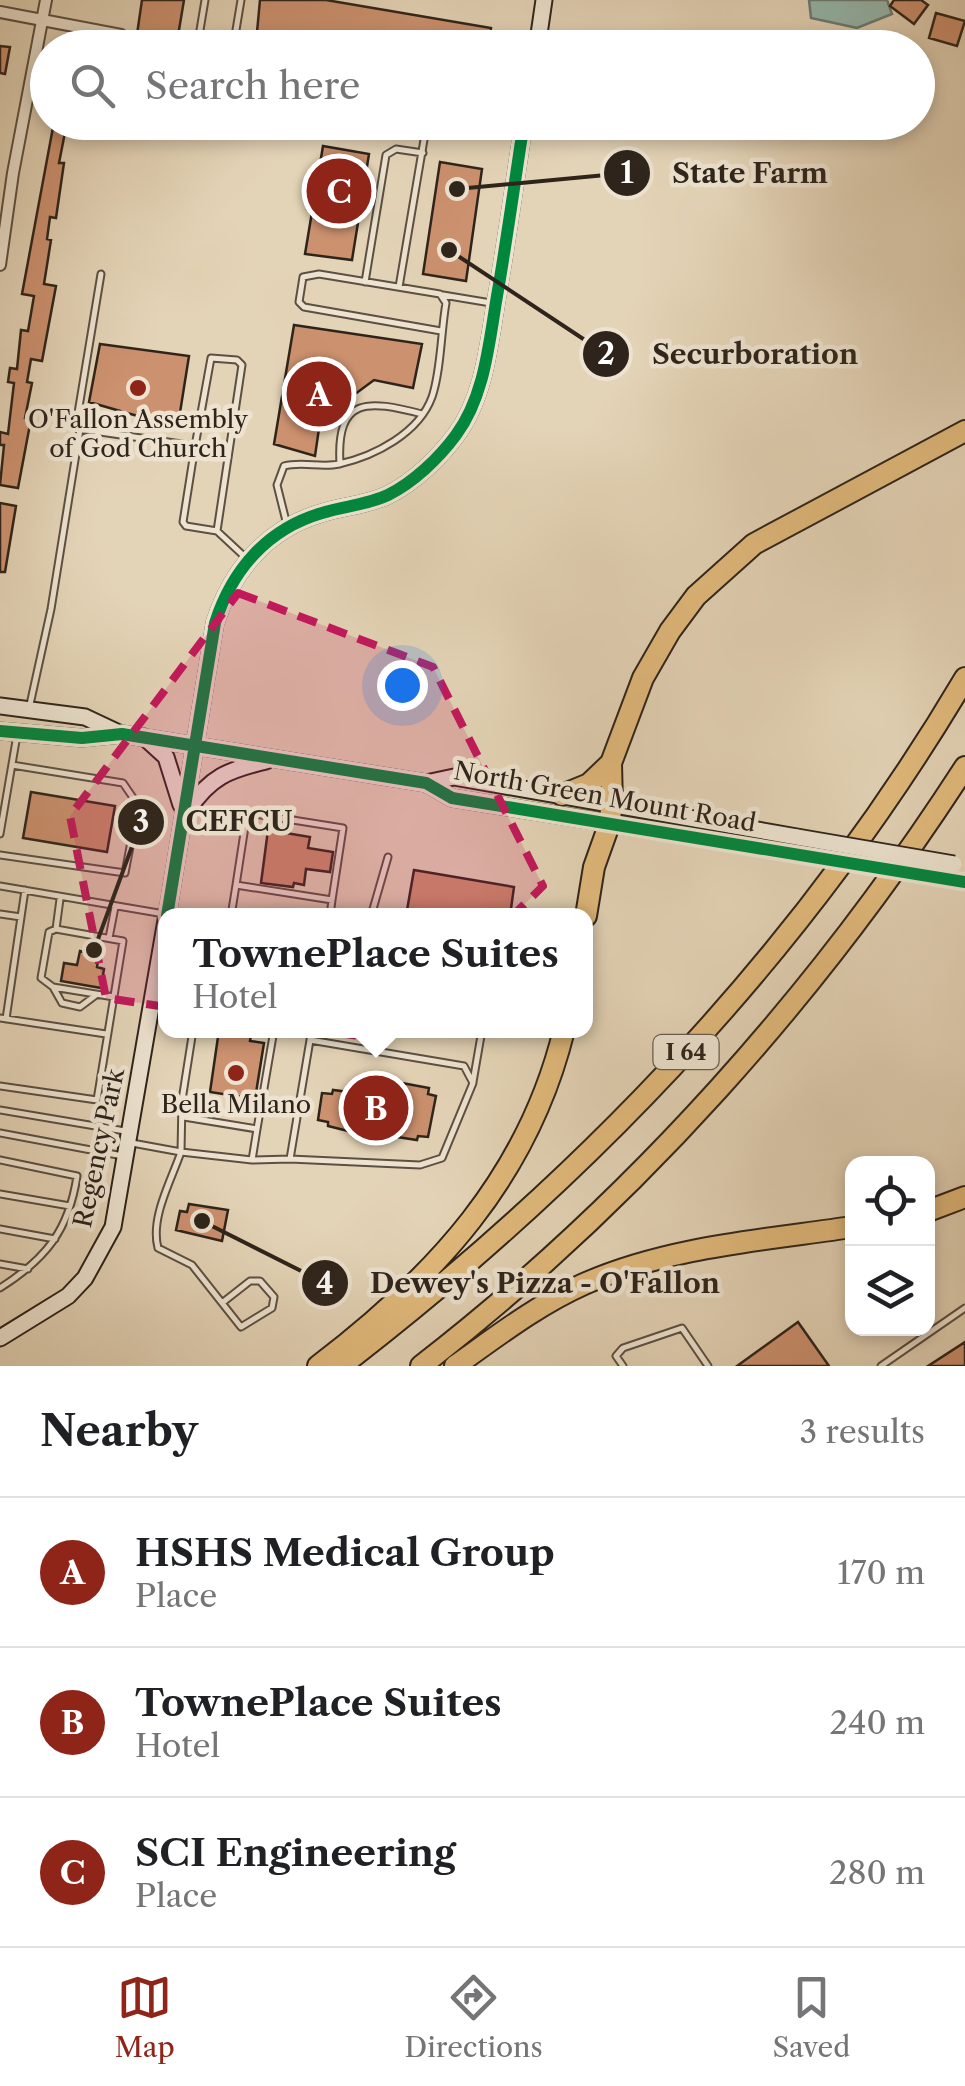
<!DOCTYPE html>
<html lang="en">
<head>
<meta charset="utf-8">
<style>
	:root { --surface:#fff; --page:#f6f6f6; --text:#202124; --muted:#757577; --line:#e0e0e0; --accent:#8f2418 }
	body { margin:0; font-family:"Libre Caslon Text",serif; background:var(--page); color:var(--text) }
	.controls { position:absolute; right:30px; bottom:30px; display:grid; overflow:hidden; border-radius:20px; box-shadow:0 5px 15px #0003 }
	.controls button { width:90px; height:90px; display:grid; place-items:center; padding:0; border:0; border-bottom:2px solid var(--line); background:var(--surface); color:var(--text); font:50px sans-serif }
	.you { position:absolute; left:402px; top:685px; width:35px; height:35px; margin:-25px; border:8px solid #fff; border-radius:50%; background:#1a73e8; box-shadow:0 0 0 15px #1a73e833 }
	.badge { display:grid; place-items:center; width:65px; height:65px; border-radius:50%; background:var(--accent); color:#fff; font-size:32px; font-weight:700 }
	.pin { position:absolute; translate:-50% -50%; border:5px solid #fff; box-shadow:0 2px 10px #0006 }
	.popup { position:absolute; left:158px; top:908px; width:435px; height:130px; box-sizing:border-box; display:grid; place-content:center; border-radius:20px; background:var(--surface); filter:drop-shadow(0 2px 8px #0005); font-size:32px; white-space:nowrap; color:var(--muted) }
	.popup b { font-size:38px; color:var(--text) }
	.popup::after { content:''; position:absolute; left:50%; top:100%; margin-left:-20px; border:20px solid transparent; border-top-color:var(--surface) }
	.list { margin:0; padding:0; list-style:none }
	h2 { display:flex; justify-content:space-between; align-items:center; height:130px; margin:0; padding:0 40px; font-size:42px }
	h2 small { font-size:32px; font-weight:400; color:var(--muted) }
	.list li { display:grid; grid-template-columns:65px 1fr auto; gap:30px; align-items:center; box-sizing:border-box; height:150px; padding:0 40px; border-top:2px solid var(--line) }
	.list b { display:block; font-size:38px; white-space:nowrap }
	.list p { margin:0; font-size:32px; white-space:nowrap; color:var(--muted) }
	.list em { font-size:32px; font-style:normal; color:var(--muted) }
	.icon { flex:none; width:55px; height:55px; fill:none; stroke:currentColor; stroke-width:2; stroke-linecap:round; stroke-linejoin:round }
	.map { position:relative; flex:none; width:965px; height:1366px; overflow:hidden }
	.search { position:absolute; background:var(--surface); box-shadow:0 5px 15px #0003; left:30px; right:30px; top:30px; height:110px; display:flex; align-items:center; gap:25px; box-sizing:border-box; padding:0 35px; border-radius:55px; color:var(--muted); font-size:38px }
	.sheet { height:580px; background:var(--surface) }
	nav { display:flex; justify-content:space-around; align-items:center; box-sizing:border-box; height:140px; border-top:2px solid var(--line); background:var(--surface); font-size:28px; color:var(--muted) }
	nav a { display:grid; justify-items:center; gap:5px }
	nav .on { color:var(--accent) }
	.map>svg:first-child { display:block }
</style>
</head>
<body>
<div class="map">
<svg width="965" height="1366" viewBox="0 0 965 1366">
	<rect width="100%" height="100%" fill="#e4d4b7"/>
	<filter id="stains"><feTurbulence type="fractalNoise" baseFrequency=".002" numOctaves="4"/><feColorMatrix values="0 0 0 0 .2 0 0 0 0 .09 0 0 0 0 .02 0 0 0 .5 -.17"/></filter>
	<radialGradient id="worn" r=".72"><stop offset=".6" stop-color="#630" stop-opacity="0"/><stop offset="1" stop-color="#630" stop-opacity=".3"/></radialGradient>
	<path fill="#95b8ad" stroke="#6c7d73" stroke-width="2.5" d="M809 0H887L892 14 857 28 811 18Z"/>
	<path fill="#cc916f" stroke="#2e241b" stroke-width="2.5" d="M142 0H184L176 48H135Z
		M260 0H326L491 28 488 48H339L257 32Z
		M894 0H921L928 5 914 24 890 6Z
		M936 13 965 21 957 46 929 38Z
		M0 46 10 47 5 74 0 73Z
		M54 122H67L59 163H64L56 218 50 217 47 239 51 240 44 284 56 286 42 361 31 359 27 382 32 383 25 418 31 419 18 488 0 485 4 445H0V432L8 434 14 383 8 382 10 368 17 369 21 330 28 331 34 296 22 294Z
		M323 146 369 154 352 260 305 254Z
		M440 162 482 169 466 281 423 274Z
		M294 325 422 344 413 388 374 380 343 403 323 401 315 456 274 444Z
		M100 344 189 356 179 419 141 417 89 402Z
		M0 503 16 506 5 572H0Z
		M31 792 115 806 107 852 23 838Z
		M268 830 310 837 308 848 333 852 330 872 306 869 304 885 294 883 293 887 261 883Z
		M414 870 514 887 510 916H406Z
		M80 951 99 955 97 967 104 969 101 988 61 981 64 963 77 965Z
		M219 1030H252L250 1041 264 1043 255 1099 210 1092Z
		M402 1083 429 1088 428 1094 436 1096 428 1137 418 1136 417 1140 377 1134 376 1138 328 1126V1122L318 1120 322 1093 332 1094 333 1090 349 1092 350 1087 399 1096Z
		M189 1204 228 1210 222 1241 176 1230 180 1211 187 1212Z
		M798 1322 829 1366H737Z
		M965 1342V1366H928Z"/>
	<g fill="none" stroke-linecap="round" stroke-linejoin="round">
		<g stroke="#5c5042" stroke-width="9">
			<path id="lane" d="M197 48 205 0
				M233 48 241 0
				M481 122 520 129
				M365 282 386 155 396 149 423 153
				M399 287 427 122
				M443 295 491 303
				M80 429 78 413 101 274
				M195 446 211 358 237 360 242 365 217 531
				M340 464C336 396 368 400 422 414
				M287 525 277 485 284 466C302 461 321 468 339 464 375 456 419 433 432 397 441 371 441 331 446 303L440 294 319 274 303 277 299 302 304 307 441 331
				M29 709 51 609 80 429 195 446 183 522 186 526 217 531 246 558
				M0 834 17 735
				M0 855 125 873 138 805 123 783 12 765
				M236 885 246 820 255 814 343 828 332 900
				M0 886 176 916
				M60 899 56 929 49 932 41 978 53 987 114 997
				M0 914 21 917
				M231 916 236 885 332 900 330 916
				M371 916 388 857
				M109 938 115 907
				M53 987 62 1003 80 1007 96 995
				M0 1018 106 1034
				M6 1019 25 890
				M310 1040 464 1066 473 1083 442 1158 420 1165 290 1159 310 1040 311 1030
				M473 1082 482 1030
				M0 1086 97 1100 123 941 56 929
				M0 1110 125 1131
				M184 1117 257 1129 252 1160
				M257 1129 274 1030
				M0 1133 123 1156
				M132 1143 181 1152 182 1100 193 1030
				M0 1160 77 1176C69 1230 46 1259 0 1288
				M0 1194 70 1206
				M0 1229 55 1239
				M0 1264 28 1269
				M222 1303 250 1281H260L274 1297 272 1308 241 1327 192 1265 158 1248C150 1218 171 1181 181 1152L252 1160 290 1159
				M623 1366 616 1356 623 1348 682 1328 708 1366
				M881 1366 965 1308"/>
		</g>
		<g stroke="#5c5042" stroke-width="14">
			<path id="street" d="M0 12 121 35
				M0 265 13 173 46 0"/>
		</g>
		<g stroke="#2e241b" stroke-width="19">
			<path id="secondary" d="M537 48 544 0
				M0 706 85 717 119 733
				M0 731 82 738 122 734 426 783 452 798 794 853
				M144 737 166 757 181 805
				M426 783 454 777 797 837
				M188 810C210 777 228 770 266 761
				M167 916 215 623C232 570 267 529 322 513 344 506 367 505 388 495 414 482 439 458 456 435 485 396 489 342 497 296 507 239 515 180 524 122
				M0 1338 68 1296 85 1278 113 1227 166 920"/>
		</g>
		<g stroke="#2e241b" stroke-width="24">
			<path id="highway" d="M562 795 589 784 611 763
				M586 916 594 867 609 825 612 804 611 763 643 678 670 631 696 596 754 544 965 431
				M928 1211 965 1197
				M318 1366C435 1277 528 1177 564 1030
				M341 1366C588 1176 806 947 965 678
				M421 1366C634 1201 819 993 965 767
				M455 1366C496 1337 537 1305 584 1284 667 1247 764 1240 852 1227"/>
		</g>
		<use href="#lane" stroke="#ede3d0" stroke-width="5"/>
		<use href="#street" stroke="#ede3d0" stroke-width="10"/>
		<use href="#secondary" stroke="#ede3d0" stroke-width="15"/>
		<use href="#highway" stroke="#e2ba7c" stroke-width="20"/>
		<g stroke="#2e241b" stroke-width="19" stroke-linecap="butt">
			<path id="secondary-bridge" d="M797 837 954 864
				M794 853 951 879"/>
		</g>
		<use href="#secondary-bridge" stroke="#ede3d0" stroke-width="15"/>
		<g stroke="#ede3d0" stroke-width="19">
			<path id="cycleway" d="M0 731 82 738 122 734 426 783 452 798 965 882
				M167 916 215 623C232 570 267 529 322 513 344 506 367 505 388 495 414 482 439 458 456 435 485 396 489 342 497 296 507 239 515 180 524 122"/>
		</g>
		<use href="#cycleway" stroke="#00873e" stroke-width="12"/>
	</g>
	<path fill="#c2185b" fill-opacity="0.2" stroke="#c2185b" stroke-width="8" stroke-dasharray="20 12" stroke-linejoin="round" d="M238 593 433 667 543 886 386 1040 106 998 70 816Z"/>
	<g fill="#8f2418" stroke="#ede3d0" stroke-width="4">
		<circle cx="138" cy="388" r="10"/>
		<circle cx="236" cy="1073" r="10"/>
	</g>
	<g text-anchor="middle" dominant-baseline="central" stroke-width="9" stroke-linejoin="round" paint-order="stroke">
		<rect fill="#ede3d0" stroke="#675d51" stroke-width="2.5" x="653.5" y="1035" width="65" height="34" rx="8"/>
		<g font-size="22" font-weight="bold" fill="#2e241b">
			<text x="686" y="1052">I 64</text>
		</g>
		<g font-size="25" fill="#2e241b" stroke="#ede3d0">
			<text x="138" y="419">O'Fallon Assembly<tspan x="138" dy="29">of God Church</tspan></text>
			<text x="236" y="1104">Bella Milano</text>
		</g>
		<g font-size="25" fill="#2e241b" stroke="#ede3d0">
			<text transform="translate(605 797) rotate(10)">North Green Mount Road</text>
			<text transform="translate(99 1148) rotate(-78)">Regency Park</text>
		</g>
	</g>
	<path fill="none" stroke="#2e241b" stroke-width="4" d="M457 189L627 173M449 250L606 354M94 950L141 822M202 1221L325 1283"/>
	<g fill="#2e241b" stroke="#ede3d0" stroke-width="4">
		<circle cx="457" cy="189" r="10"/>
		<circle cx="449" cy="250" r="10"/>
		<circle cx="94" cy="950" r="10"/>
		<circle cx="202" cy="1221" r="10"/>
		<circle cx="627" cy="173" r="25"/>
		<circle cx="606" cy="354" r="25"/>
		<circle cx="141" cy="822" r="25"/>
		<circle cx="325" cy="1283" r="25"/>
	</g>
	<g font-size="30" text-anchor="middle" font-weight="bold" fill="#fff">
		<text x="627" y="183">1</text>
		<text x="606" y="364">2</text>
		<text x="141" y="832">3</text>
		<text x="325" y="1294">4</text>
	</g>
	<g font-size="28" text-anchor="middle" font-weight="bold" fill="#2e241b" stroke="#ede3d0" stroke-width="9" stroke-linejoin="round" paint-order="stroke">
		<text x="750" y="183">State Farm</text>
		<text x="755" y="364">Securboration</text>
		<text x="239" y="831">CEFCU</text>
		<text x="545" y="1293">Dewey's Pizza - O'Fallon</text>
	</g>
	<rect width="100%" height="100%" filter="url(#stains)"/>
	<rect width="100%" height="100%" fill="url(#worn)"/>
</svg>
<div class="controls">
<button><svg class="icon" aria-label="locate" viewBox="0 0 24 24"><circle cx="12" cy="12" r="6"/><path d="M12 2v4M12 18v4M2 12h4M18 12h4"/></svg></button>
<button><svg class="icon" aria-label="layers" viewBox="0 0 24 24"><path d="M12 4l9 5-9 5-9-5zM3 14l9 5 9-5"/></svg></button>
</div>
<div class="you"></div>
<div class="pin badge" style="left:319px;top:394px">A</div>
<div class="pin badge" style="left:376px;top:1108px">B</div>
<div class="popup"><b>TownePlace Suites</b>Hotel</div>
<div class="pin badge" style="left:339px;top:191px">C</div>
<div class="search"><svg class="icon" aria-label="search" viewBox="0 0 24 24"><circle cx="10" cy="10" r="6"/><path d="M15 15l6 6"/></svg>Search here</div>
</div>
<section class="sheet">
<h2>Nearby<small>3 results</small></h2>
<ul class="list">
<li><span class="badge">A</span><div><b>HSHS Medical Group</b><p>Place</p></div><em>170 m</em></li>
<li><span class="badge">B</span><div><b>TownePlace Suites</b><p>Hotel</p></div><em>240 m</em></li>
<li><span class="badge">C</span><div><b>SCI Engineering</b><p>Place</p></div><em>280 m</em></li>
</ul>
</section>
<nav>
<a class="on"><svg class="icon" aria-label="map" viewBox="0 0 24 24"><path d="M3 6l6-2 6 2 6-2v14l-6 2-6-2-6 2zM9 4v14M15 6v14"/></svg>Map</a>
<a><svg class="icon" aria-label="directions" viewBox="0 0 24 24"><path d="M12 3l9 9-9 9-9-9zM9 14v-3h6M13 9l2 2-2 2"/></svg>Directions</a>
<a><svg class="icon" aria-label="saved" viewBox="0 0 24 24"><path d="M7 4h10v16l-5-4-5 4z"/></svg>Saved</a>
</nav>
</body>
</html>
